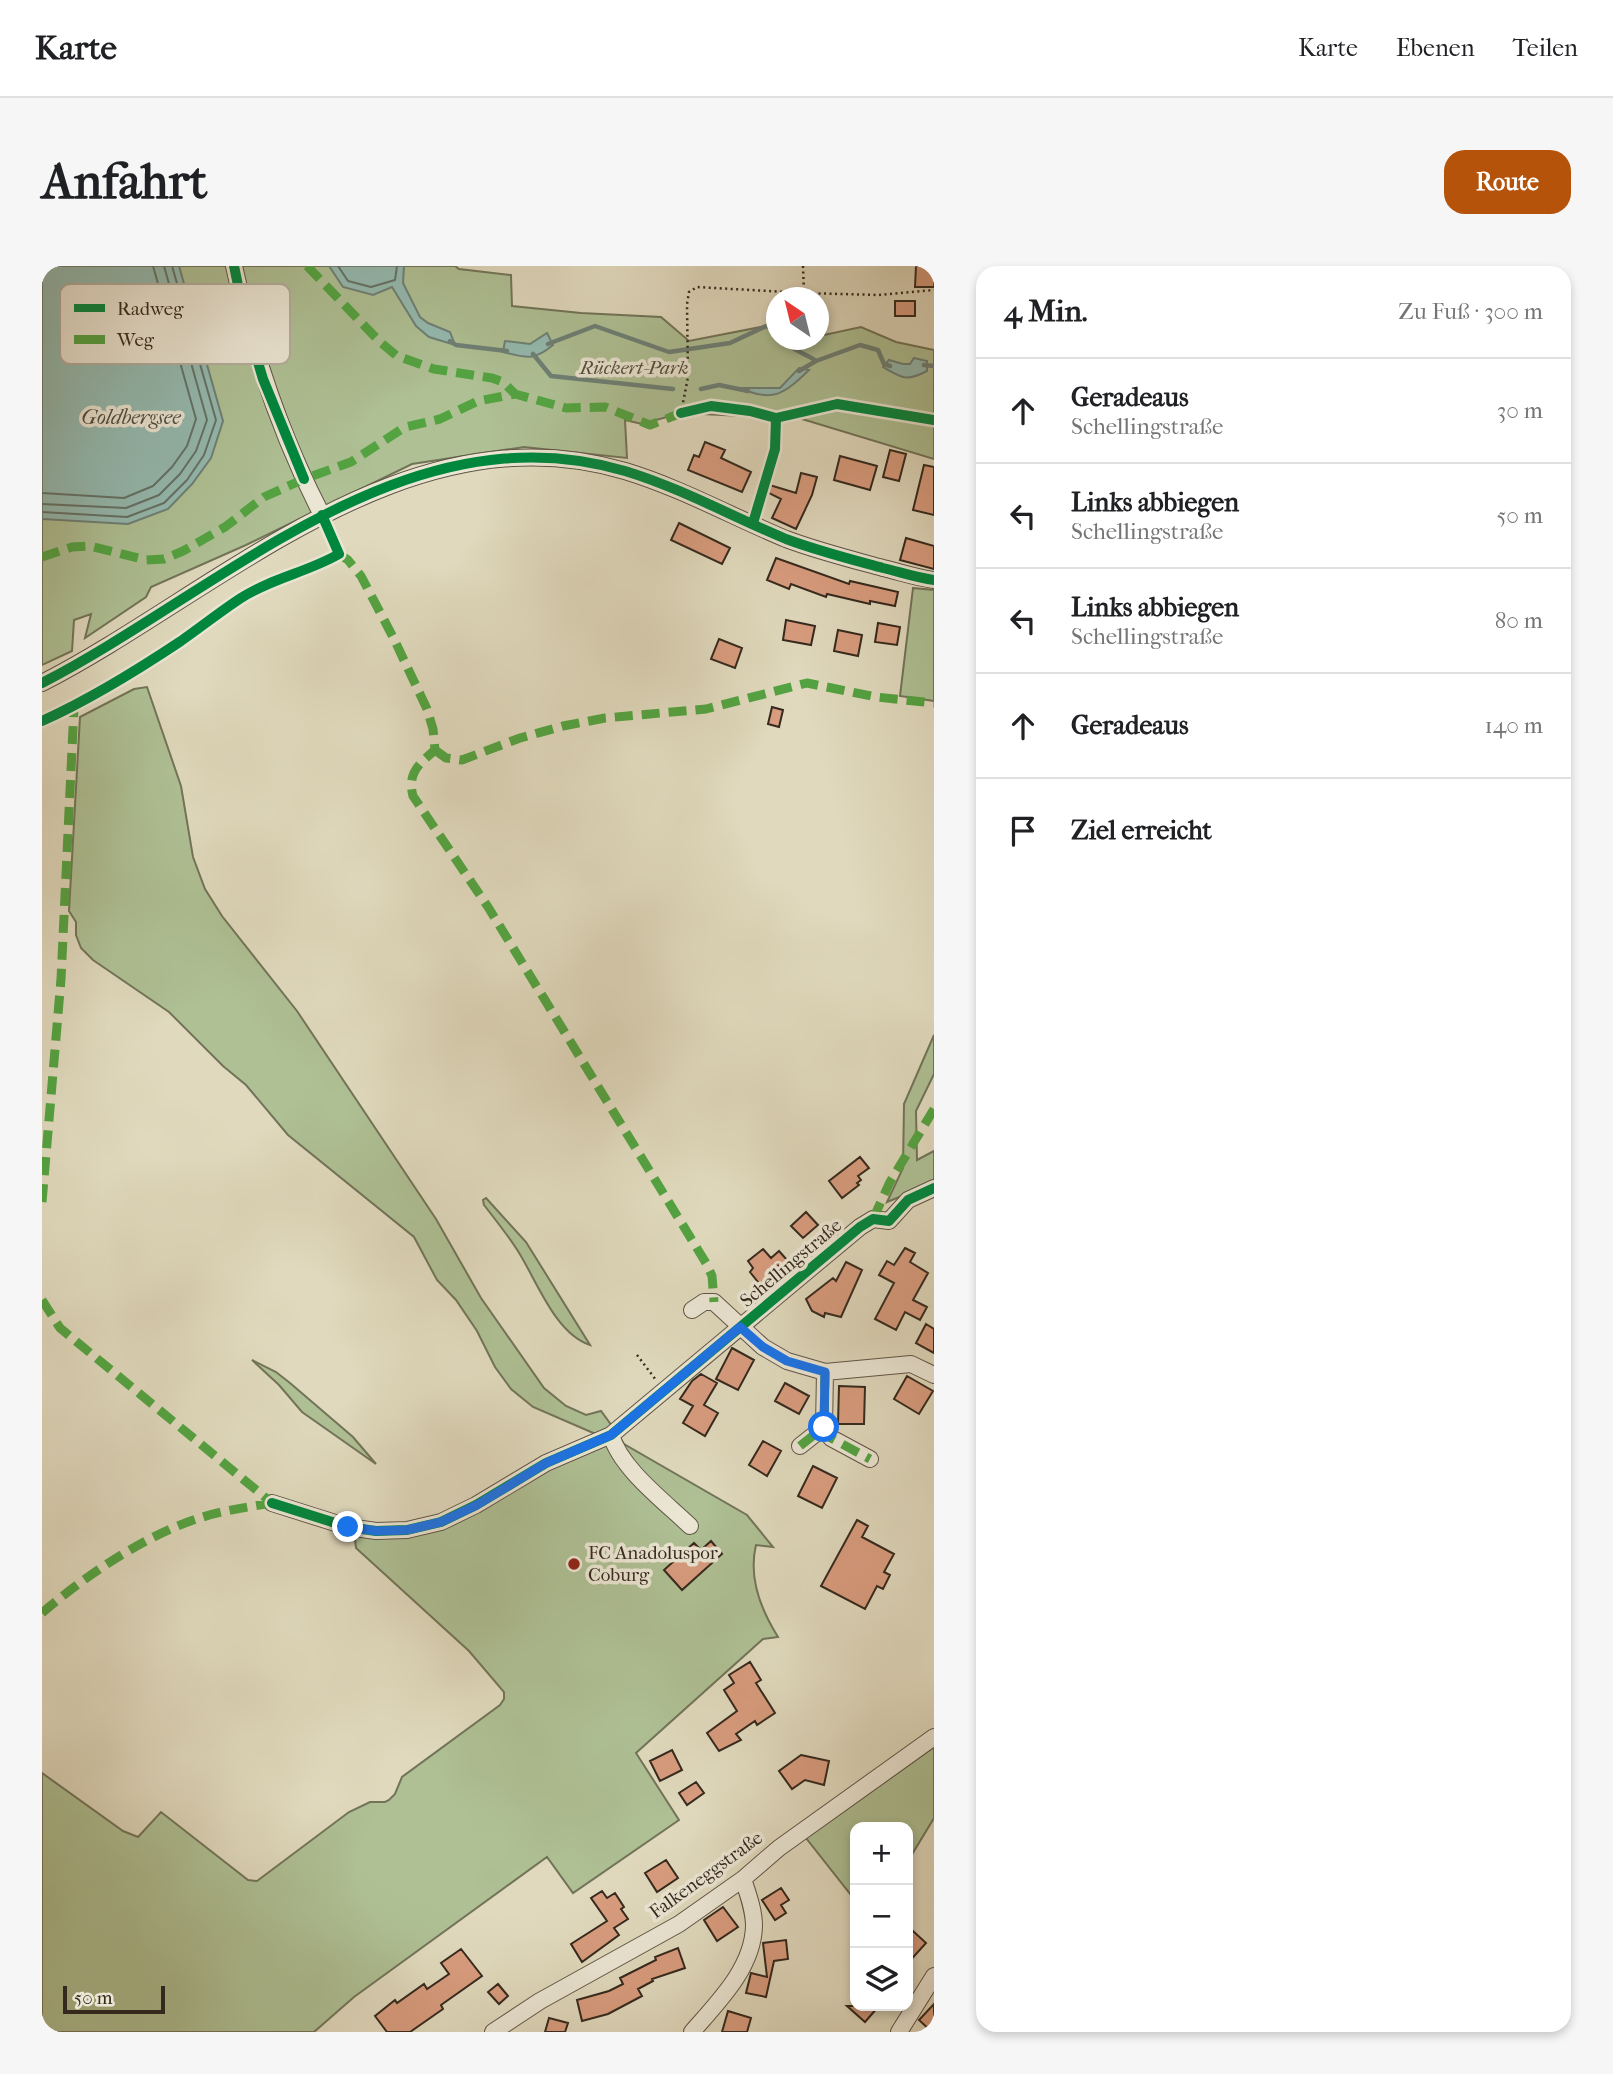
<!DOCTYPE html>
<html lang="de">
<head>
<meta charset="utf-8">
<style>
	:root { --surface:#fff; --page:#f6f6f6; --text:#202124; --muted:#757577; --line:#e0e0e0; --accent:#b45309 }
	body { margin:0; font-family:"IM FELL French Canon",serif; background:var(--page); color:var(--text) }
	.controls { position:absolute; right:21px; bottom:21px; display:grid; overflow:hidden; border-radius:14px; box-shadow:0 4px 10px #0003 }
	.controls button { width:63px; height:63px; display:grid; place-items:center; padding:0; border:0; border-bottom:2px solid var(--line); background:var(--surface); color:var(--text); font:35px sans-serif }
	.compass { position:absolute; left:724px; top:21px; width:63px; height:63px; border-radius:50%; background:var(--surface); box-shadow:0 4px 10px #0003; rotate:325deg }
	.scale { position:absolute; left:21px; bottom:18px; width:102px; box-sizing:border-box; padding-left:7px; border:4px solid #35291e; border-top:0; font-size:19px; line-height:24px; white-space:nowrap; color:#35291e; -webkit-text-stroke:5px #ebe6d4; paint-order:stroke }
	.stop { position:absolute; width:21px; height:21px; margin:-16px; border:5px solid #1a73e8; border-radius:50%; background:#fff }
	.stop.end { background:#1a73e8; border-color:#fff; box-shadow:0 2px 7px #0008 }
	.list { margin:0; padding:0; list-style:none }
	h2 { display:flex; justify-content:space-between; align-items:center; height:91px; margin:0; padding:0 28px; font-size:30px }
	h2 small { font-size:23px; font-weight:400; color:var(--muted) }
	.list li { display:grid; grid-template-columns:46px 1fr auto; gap:21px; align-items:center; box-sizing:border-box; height:105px; padding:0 28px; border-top:2px solid var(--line) }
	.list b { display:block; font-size:26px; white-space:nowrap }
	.list p { margin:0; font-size:23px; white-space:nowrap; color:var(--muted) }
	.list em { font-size:23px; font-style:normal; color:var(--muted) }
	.icon { flex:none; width:38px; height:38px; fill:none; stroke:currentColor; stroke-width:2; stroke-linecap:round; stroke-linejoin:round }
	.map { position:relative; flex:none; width:892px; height:1766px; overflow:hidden; border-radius:21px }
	header { display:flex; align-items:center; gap:42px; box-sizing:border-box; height:98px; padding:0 35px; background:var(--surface); border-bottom:2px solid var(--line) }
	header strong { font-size:33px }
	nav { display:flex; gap:38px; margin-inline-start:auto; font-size:24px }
	.intro { display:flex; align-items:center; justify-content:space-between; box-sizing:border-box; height:168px; padding:0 42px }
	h1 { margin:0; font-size:49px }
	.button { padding:18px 32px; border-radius:21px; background:var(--accent); color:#fff; font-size:24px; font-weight:700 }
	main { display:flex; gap:42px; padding:0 42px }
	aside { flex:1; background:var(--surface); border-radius:21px; box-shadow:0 4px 10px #0003 }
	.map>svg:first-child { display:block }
</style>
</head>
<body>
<header>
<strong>Karte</strong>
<nav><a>Karte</a><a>Ebenen</a><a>Teilen</a></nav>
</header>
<div class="intro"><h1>Anfahrt</h1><a class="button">Route</a></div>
<main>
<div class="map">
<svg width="892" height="1766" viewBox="0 0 892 1766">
	<rect width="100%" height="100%" fill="#e0d9bd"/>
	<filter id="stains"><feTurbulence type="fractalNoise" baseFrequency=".00286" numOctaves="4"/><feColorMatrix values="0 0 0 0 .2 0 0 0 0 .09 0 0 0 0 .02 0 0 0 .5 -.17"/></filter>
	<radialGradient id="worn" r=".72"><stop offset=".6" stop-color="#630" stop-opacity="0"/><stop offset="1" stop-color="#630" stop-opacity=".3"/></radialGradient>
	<path fill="#aec094" stroke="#727459" stroke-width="2" d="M0 0H413L417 3 469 9 470 40 539 47 619 51 647 75 724 60 734 62V74H776L777 70 819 61 854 76 892 84V193L760 153 639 147 600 158 583 154 585 192 482 181 370 198 204 279 109 321 104 331 43 372 49 348 32 354 30 385 0 399Z
		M871 322 892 324V435L858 430Z
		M105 421 139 520 151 591 163 623 180 650 255 745 394 953 439 1032 502 1122 524 1140 544 1149 559 1145 570 1160 556 1169 491 1141 469 1123 453 1101 435 1065 414 1034 395 1014 372 971 246 869 204 819 181 800 127 746 51 694 39 682 34 669V656L27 645 38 451 92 423Z
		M892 769V808L874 845 875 894 892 885V917L845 936 861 902 862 838Z
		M444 932 484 976 548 1079C512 1067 494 1012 474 982 464 967 453 953 442 939L441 934Z
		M210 1094 234 1106 248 1117 311 1171 334 1198 260 1146 237 1119Z
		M577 1170 582 1178 705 1249 731 1281 714 1279C706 1312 719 1344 736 1371L721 1373 594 1487 637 1554 531 1627 505 1591 312 1731 272 1766H0V1507L81 1565 96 1571 119 1546 206 1614 215 1615 307 1546 328 1536H343L347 1534 353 1528 360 1511 458 1439 462 1433V1426L427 1385 314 1282 313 1274 317 1268 371 1266 505 1199Z
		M892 1481V1552L866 1595V1561H813V1634L764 1572Z"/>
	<path fill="#94bab0" stroke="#6e8076" stroke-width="2" d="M0 0H137L181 155 169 192 150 218 126 243 86 258 0 253Z
		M287 0H362L361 17 378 51 386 57 408 66 413 79 387 71 374 60 350 21 331 29 301 21Z
		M505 67 511 79C492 95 484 92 461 86L463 75 488 78Z
		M872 92 885 95V105C864 116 860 112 841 101L847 94 861 98H868Z
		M757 102 767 104C742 128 731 137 698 122H738Z"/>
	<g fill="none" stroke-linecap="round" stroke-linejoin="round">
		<path stroke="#647267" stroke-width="2" d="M296 0 306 15 329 21 353 14 355 0
			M0 227 82 232 111 220 130 201 145 180 154 153 111 0
			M0 238 84 242 117 229 138 208 154 185 165 154 122 0
			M0 246 85 251 122 237 145 214 162 189 174 154 130 0"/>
		<path stroke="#6e8076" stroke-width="4.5" d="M743 74C748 84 765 88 774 95
			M408 75 414 79 465 85
			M506 78 553 60 627 86 688 77 724 60 734 65
			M491 88 509 110 631 123
			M882 99 892 100
			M757 105 774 95 818 79 836 84 842 98 848 100
			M659 123 677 119 706 125"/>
	</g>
	<path fill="#d89c7e" stroke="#35291e" stroke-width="2" d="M874 0H892V21H873Z
		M853 35H873V50H853Z
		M663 176 683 184 679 192 709 206 700 226 646 204 652 189 657 191Z
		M848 184 864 188 857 215 841 211Z
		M798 190 835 200 828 224 792 214Z
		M882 199 892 201V249L871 244Z
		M759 207 775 211 770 229 754 263 730 252 739 233 719 223 721 217 754 227Z
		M637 257 688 282 680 298 629 274Z
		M864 272 892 280V303L858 294Z
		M734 292 807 318 808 315 856 326 853 340 828 335V338L785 328 784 331 749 318 747 323 725 314Z
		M744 354 773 360 769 379 741 374Z
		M836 357 858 361 855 379 833 376Z
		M796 364 820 369 816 390 792 385Z
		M677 373 700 382 693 402 669 393Z
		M730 441 741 444 737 461 726 458Z
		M818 891 827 902 816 910 819 914 815 917 817 919 800 932 787 915Z
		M764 946 776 959 761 972 749 960Z
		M863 982 873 987 868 996 886 1007 871 1034 885 1041 878 1054 863 1046 854 1064 833 1053 852 1017 837 1009 845 995 852 999Z
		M721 983 729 992 737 985 745 994 737 1001 740 1005 720 1021 708 1006 711 1002 706 995Z
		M804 996 820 1004 799 1051 783 1047 782 1051 770 1045 764 1033 791 1012 794 1015Z
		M884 1058 892 1063V1087L874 1077Z
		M690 1082 712 1094 696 1124 674 1113Z
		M659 1108 675 1117 662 1139 676 1147 663 1170 641 1157 651 1140 638 1133 650 1115Z
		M865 1110 891 1125 877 1148 852 1133Z
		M743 1117 767 1130 757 1148 733 1135Z
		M797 1120 823 1121 822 1158H796Z
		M721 1175 739 1185 725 1210 707 1199Z
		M771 1200 795 1212 780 1242 756 1230Z
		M815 1254 826 1260 820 1271 852 1288 842 1306 848 1309 841 1323 835 1320 823 1343 779 1320Z
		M669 1275 680 1288 640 1324 622 1304 652 1277 659 1284Z
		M708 1396 719 1414 714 1417 733 1447 715 1459 713 1455 694 1468 699 1474 677 1485 665 1467 695 1445 682 1424 692 1417 687 1409Z
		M630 1484 640 1504 618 1515 608 1495Z
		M759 1489 787 1495 782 1519 763 1514 750 1523 737 1505Z
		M654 1516 662 1527 645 1539 637 1527Z
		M624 1594 636 1612 615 1626 603 1607Z
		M739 1622 747 1634 739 1639 744 1647 733 1654 720 1634Z
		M560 1625 565 1632 573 1627 582 1641 579 1643 586 1653 572 1662 577 1669 540 1696 529 1678 565 1655 549 1632Z
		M681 1641 696 1661 675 1675 662 1654Z
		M871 1665 884 1677 866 1697V1671Z
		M744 1674 746 1693 732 1695 724 1731 704 1727 709 1707 725 1711 721 1677Z
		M636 1682 643 1702 610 1713 611 1715 596 1723 600 1730 566 1748 540 1755 535 1734 567 1725 581 1718 578 1712 614 1694 613 1691Z
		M419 1683 440 1710 399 1739 401 1743 368 1766H345L333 1750 353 1734 355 1737 382 1718 385 1723 407 1708 399 1697Z
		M456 1718 466 1730 457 1738 446 1726Z
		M892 1738V1766H890L877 1754Z
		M805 1740H837L823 1756Z
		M686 1745 709 1752 705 1766H680Z
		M507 1752 526 1757 523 1766H503Z"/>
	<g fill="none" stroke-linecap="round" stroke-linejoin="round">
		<g stroke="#605546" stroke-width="18">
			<path id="minor" d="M192 0C211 87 239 170 280 249
				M0 417C179 325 363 140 583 205 639 222 691 251 744 273 776 285 808 293 841 302 858 306 875 312 892 314
				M650 1044 662 1036H672L721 1081 745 1095 783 1106 869 1098 892 1109
				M783 1106 782 1161 789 1172 828 1193
				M569 1169C579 1203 622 1235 648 1260
				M758 1180 782 1161
				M230 1237 306 1261 334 1265 365 1264 399 1256 434 1239 504 1197 569 1169 818 961 831 953 847 955 866 934 892 922
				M451 1766 498 1735 637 1658 701 1613 737 1582 892 1471
				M650 1766C676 1736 711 1702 712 1660 712 1644 706 1628 701 1613
				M857 1766 892 1710"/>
		</g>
		<path stroke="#35291e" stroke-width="2.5" stroke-dasharray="2 3.5" stroke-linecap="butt" d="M761 0 762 27
			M639 147 646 111 645 38 647 26 655 21 762 27 837 29 892 24
			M595 1089 614 1114"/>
		<use href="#minor" stroke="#ebe6d4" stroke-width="16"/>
		<path stroke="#53a341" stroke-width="9" stroke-dasharray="18 9" stroke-linecap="butt" d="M265 0 337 75 355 90 392 103 450 112 461 116 473 128
			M297 288 306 294 319 310 352 373 385 443 391 463 393 484C377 498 365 507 371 530L446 641 664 997 670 1010 672 1036
			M0 291 30 281 48 280 104 294 122 293 141 285 183 261 222 231 262 213 309 196 363 161 398 153 436 135 473 128 524 142 563 141 608 159 645 145
			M393 484 404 492 420 494 478 472 521 460 563 452 664 443 765 417 834 431 892 437
			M0 936 19 713 32 441
			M831 953 848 916 892 843
			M0 1034 18 1062 230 1237
			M783 1106 782 1161 789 1172 828 1193
			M758 1180 782 1161
			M0 1347C43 1310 106 1267 161 1251 183 1244 207 1241 230 1237"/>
		<g stroke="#ebe6d4" stroke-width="15">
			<path id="cycleway" d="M192 0 203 53 221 113 262 213
				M639 147 669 140 708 145 734 152 795 138 892 154
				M711 257 733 183 734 152
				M0 417C179 325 363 140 583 205 639 222 691 251 744 273 776 285 808 293 841 302 858 306 875 312 892 314
				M0 455C49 433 94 405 139 375 159 361 179 345 199 332 230 312 266 306 297 288L280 249
				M230 1237 306 1261 334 1265 365 1264 399 1256 434 1239 504 1197 569 1169 818 961 831 953 847 955 866 934 892 922"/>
		</g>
		<use href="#cycleway" stroke="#00873e" stroke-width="10"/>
	</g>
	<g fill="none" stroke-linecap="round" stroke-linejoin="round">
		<path stroke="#1a73e8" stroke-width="9" d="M306 1261 334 1265 365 1264 399 1256 435 1239 504 1197 569 1169 698 1061 721 1081 745 1095 783 1106 782 1161"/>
	</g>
	<circle fill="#8f2418" stroke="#ebe6d4" stroke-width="2.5" cx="532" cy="1298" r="7"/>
	<g text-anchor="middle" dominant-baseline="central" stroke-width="7" stroke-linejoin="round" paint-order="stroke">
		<g font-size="19" font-style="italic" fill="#534f3c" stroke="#ebe6d4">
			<text x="592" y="102">Rückert-Park</text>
		</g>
		<g font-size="19" fill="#35291e" stroke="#ebe6d4">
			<text transform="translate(749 997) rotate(-40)">Schellingstraße</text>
			<text transform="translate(664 1609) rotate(-36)">Falkeneggstraße</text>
		</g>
		<g font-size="19" fill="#35291e" stroke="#ebe6d4" text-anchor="start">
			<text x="546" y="1287">FC Anadoluspor<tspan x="546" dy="22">Coburg</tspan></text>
		</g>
		<g font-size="21" font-style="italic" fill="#4d4d42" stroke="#ebe6d4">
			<text x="89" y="151">Goldbergsee</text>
		</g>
	</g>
	<rect x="18" y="18" width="230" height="80" rx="10" fill="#ebe6d4" stroke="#b4ad9d" stroke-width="2"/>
	<rect x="32" y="38" width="31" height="8" fill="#00873e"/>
	<rect x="32" y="69" width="31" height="9" fill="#53a341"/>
	<g font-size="19" fill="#35291e">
		<text x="75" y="49">Radweg</text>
		<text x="75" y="80">Weg</text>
	</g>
	<rect width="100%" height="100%" filter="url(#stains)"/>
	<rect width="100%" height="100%" fill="url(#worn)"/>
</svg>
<div class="controls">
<button>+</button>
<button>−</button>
<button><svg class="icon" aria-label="layers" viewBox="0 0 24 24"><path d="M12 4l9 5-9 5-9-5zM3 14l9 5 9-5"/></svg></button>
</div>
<svg class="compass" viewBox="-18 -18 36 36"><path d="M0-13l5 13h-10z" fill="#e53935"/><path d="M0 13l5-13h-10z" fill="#757577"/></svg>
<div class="scale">50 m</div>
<div class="stop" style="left:782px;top:1161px"></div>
<div class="stop end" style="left:306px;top:1261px"></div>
</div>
<aside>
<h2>4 Min.<small>Zu Fuß · 300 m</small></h2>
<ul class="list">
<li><svg class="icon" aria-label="ahead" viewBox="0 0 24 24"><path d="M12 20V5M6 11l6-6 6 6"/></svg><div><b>Geradeaus</b><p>Schellingstraße</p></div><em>30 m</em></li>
<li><svg class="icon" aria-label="left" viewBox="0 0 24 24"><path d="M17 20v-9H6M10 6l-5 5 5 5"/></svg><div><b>Links abbiegen</b><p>Schellingstraße</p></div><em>50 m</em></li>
<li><svg class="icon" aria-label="left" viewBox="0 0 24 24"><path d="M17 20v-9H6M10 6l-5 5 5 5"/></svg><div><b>Links abbiegen</b><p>Schellingstraße</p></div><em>80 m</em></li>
<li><svg class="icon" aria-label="ahead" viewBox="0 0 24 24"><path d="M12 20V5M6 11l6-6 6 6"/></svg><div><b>Geradeaus</b></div><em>140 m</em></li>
<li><svg class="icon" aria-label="arrive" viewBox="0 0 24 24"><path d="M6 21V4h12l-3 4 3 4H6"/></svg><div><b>Ziel erreicht</b></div></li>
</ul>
</aside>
</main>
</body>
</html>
